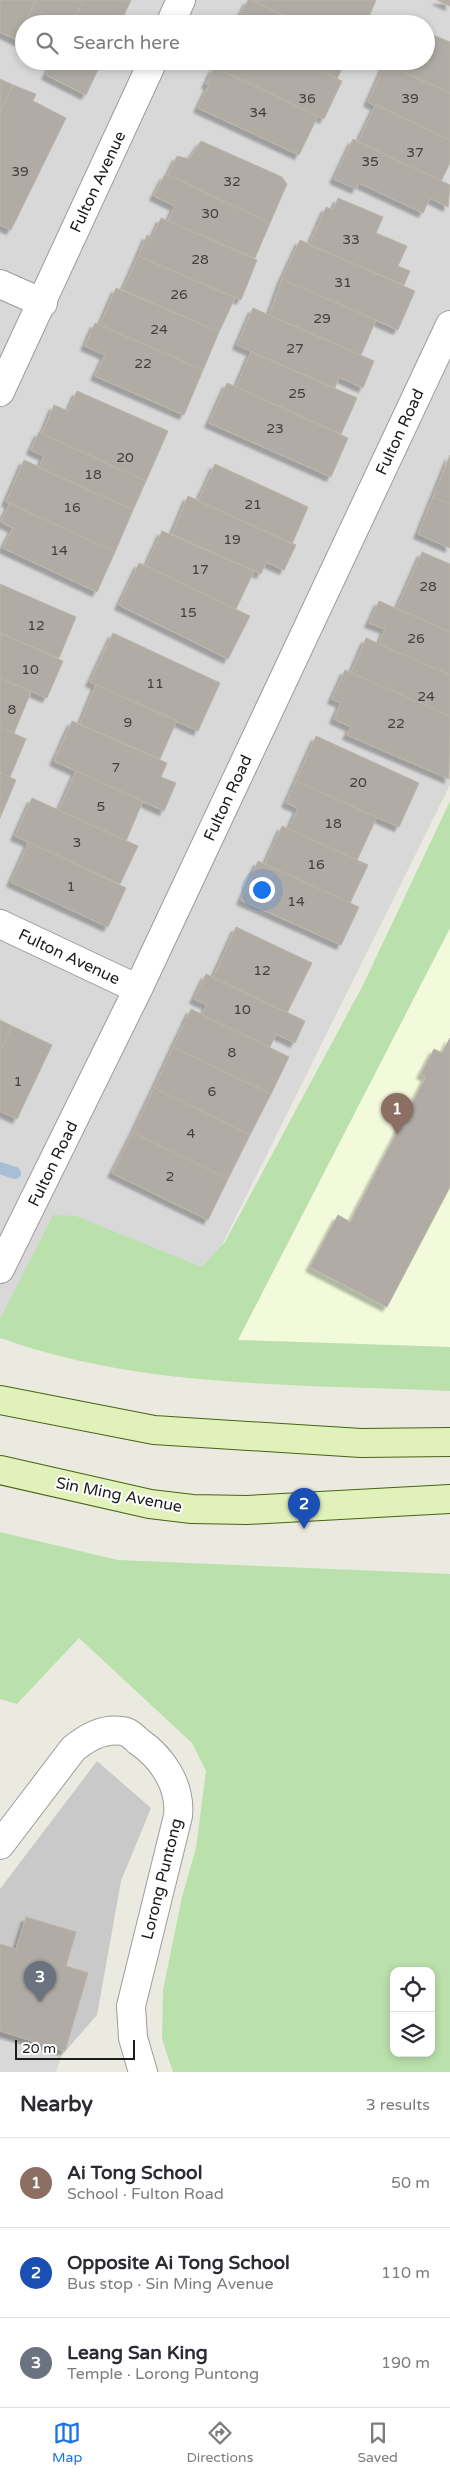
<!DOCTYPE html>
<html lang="en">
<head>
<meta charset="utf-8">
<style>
	:root { --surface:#fff; --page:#f7f7f7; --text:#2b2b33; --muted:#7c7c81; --line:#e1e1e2; --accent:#1a73e8 }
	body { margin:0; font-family:"Varela Round",sans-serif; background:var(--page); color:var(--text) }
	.controls { position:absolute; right:15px; bottom:15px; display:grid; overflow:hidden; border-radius:10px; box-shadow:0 2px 8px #0003 }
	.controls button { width:45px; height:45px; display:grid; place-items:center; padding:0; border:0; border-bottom:1px solid var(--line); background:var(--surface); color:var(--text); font:25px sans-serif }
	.scale { position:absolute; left:15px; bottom:12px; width:120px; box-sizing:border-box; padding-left:5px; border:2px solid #1b1b1b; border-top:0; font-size:14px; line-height:18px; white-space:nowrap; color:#1b1b1b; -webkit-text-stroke:4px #fff; paint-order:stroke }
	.you { position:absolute; left:261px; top:889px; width:18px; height:18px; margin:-12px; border:4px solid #fff; border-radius:50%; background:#1a73e8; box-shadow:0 0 0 8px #1a73e833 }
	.badge { display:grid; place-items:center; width:32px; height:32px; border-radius:50%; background:var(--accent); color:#fff; font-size:16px; font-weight:700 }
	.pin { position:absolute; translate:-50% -41px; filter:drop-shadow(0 1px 2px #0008) }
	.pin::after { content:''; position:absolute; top:26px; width:18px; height:15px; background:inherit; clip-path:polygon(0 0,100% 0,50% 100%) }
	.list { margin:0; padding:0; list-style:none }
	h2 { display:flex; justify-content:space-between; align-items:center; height:65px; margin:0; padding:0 20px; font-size:21px }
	h2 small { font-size:16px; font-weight:400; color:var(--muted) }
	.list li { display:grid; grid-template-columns:32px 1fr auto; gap:15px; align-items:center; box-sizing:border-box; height:90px; padding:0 20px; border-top:1px solid var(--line) }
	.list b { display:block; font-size:19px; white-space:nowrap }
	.list p { margin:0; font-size:16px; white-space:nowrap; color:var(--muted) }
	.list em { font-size:16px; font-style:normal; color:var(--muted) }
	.icon { flex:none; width:28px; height:28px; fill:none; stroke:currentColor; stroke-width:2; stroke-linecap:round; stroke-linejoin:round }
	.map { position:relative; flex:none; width:450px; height:2072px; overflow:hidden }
	.search { position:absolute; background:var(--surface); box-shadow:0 2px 8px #0003; left:15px; right:15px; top:15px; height:55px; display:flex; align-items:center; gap:12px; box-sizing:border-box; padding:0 18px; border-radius:28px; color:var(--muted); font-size:19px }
	.sheet { height:335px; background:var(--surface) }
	nav { display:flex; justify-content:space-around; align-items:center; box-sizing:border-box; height:70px; border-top:1px solid var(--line); background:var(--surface); font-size:14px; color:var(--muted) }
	nav a { display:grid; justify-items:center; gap:2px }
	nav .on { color:var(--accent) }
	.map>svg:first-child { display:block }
</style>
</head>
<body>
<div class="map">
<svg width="450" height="2072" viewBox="0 0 450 2072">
	<defs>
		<filter id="shadow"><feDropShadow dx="-4.5" dy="4.5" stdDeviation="1" flood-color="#0004"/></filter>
	</defs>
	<rect width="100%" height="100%" fill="#ebeae1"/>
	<path fill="#d9d8d8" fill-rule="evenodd" d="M0 0H450V785L160 1370 119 1368 0 1338ZM24 24H426V61H24Z
		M0 2040 62 2055 56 2072H0Z"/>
	<path fill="#f3fadb" d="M450 928V1347L237 1340Z"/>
	<path fill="#c9c9c9" d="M97 1761 151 1808 121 1881 97 2015 62 2055 0 2040V1889Z"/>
	<path fill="#bae0ac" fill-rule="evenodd" d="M450 801V928L238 1340 450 1347V1391C300 1384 143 1389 0 1338V1319L53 1215 76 1216 202 1267 225 1242 363 985Z
		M0 1532 118 1560 450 1574V2072H173L162 2039 163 1990 182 1897 196 1848 206 1771 192 1743 79 1638 17 1704 0 1699ZM394 1971H431V2053H394Z"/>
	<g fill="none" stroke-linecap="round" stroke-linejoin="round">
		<path stroke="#a7bfd4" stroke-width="12" d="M0 1168 15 1173"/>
	</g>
	<path fill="#b0aca5" stroke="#bbb4a6" filter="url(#shadow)" d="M0 0H36L17 40 0 32Z
		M36 0H83L72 24H25Z
		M83 0H131L120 24H72Z
		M248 0H251L302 24H254L240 16Z
		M251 0H376L366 24H302Z
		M437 0H450V6Z
		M24 25V43L17 40Z
		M426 32 450 42V93L395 68 399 61H426Z
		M53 61H102L86 95 46 75Z
		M222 61H299L342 81 324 119 219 69Z
		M299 61H345L337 79Z
		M385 64 450 93V140L368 102Z
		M214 67 318 116 299 155 198 108 209 85 206 84Z
		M0 79 13 85 0 112Z
		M13 85 36 94 33 101 66 118 11 230 0 225V112Z
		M376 104 450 140V163L441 181 358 142Z
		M353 139 450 185 448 207 430 198 423 213 359 183 356 189 334 179Z
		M201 141 282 177 287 184 270 223 168 175 177 156 189 159Z
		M168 175 270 223 255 258 168 221 175 206 154 196 164 176Z
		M338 198 383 217 376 233 407 246 398 266 410 271 404 285 309 245 326 207 333 210Z
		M161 218 257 260 241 300 138 256 147 235 152 238Z
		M300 240 415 291 398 330 282 279Z
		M138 256 235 298 219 332 123 290Z
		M282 279 376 320 361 355 269 315Z
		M116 288 219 332 203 370 100 325Z
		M253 308 374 361 363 388 339 377 335 388 237 345Z
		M95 323 203 370 184 415 95 376 105 355 85 346Z
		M251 352 357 398 341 434 236 387Z
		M227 383 348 438 331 477 209 423Z
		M77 391 168 431 146 481 42 434 54 405 68 411Z
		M39 432 146 481 133 510 39 468 44 456 31 450Z
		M450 455V504L433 497Z
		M24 460 133 510 115 552 6 502Z
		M215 464 308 507 292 544 198 501Z
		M188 496 296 545 284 570 266 562 261 574 172 534Z
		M433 497 450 504V548L418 534Z
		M10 503 115 552 97 592 3 548 13 528 1 522Z
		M162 531 254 571 236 609 146 566Z
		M422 552 450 564V632L397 608Z
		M139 563 250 616 228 659 119 605Z
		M0 584 76 617 59 658 0 633Z
		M379 601 450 632V675L379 644 385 629 369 623Z
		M0 633 63 661 47 698 0 678Z
		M113 633 220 683 198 731 90 682Z
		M366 638 450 675V716L351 673Z
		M345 670 450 716 449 779 347 735 351 727 334 719 341 703 332 699Z
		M0 678 31 692 14 733 0 727Z
		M96 685 177 720 160 759 80 724Z
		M72 721 167 763 161 777 176 783 164 811 54 761Z
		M0 727 26 739 10 777 0 773Z
		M316 736 419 783 399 827 296 781Z
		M76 771 143 801 126 841 59 810Z
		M0 773 16 780 0 818Z
		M296 781 377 817 357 860 289 829 298 808 286 803Z
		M32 798 138 846 120 884 15 836Z
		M282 826 368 865 350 903 265 864Z
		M29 842 126 888 108 927 11 882Z
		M258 861 359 907 341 945 241 900Z
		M236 927 312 963 287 1013 213 978Z
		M206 974 305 1021 295 1043 276 1034 270 1047 202 1015 207 1005 194 999Z
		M191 1009 289 1057 271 1094 173 1047Z
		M0 1020 12 1026 0 1051Z
		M12 1026 52 1045 17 1119 0 1111V1051Z
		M450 1038V1187L387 1307 310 1267 338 1215 350 1222 426 1077 421 1074 434 1049 442 1053Z
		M173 1047 271 1094 250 1135 154 1088Z
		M154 1088 250 1135 228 1179 133 1132Z
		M133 1132 228 1179 208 1220 112 1173Z
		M26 1917 76 1932 66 1966 88 1973 65 2051 0 2031V1944L16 1949Z"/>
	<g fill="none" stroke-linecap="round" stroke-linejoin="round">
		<g stroke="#9c9c9c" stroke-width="30">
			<path id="street" d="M170 24 181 0
				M0 284 43 303
				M0 392 153 61
				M0 924 138 989
				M0 1269 138 989 450 325
				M0 1845 73 1749C86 1738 104 1728 122 1731 128 1731 134 1737 138 1741 163 1758 181 1786 178 1816L131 2006 133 2038 143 2072"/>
		</g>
		<g stroke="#476311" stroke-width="30">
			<path id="secondary" d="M0 1400 154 1430 361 1443 450 1442
				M0 1470 150 1504 192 1509 247 1510 450 1499"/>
		</g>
		<use href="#street" stroke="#fff" stroke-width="28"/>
		<use href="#secondary" stroke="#e1f1ba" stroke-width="28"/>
	</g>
	<g text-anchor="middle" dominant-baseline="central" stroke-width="4" stroke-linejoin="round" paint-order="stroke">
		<g font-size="14" fill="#403f3e">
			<text x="307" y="98">36</text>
			<text x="410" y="98">39</text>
			<text x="258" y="112">34</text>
			<text x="415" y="152">37</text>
			<text x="370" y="161">35</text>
			<text x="20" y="171">39</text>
			<text x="232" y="181">32</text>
			<text x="210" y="213">30</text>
			<text x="351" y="239">33</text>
			<text x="200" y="259">28</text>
			<text x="343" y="282">31</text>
			<text x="179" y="294">26</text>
			<text x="322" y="318">29</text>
			<text x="159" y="329">24</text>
			<text x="295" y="348">27</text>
			<text x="143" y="363">22</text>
			<text x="297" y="393">25</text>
			<text x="275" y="428">23</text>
			<text x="125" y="457">20</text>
			<text x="93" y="474">18</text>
			<text x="253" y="504">21</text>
			<text x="72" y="507">16</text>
			<text x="232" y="539">19</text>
			<text x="59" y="550">14</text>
			<text x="200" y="569">17</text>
			<text x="428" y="586">28</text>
			<text x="188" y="612">15</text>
			<text x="36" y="625">12</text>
			<text x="416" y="638">26</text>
			<text x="30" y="669">10</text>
			<text x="155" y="683">11</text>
			<text x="426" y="696">24</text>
			<text x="12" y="709">8</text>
			<text x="128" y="722">9</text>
			<text x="396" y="723">22</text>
			<text x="116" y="767">7</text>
			<text x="358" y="782">20</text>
			<text x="101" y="806">5</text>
			<text x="333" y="823">18</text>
			<text x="77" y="842">3</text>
			<text x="316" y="864">16</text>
			<text x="71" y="886">1</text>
			<text x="296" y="901">14</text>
			<text x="262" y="970">12</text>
			<text x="242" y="1009">10</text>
			<text x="232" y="1052">8</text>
			<text x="18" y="1081">1</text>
			<text x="212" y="1091">6</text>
			<text x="191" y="1133">4</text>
			<text x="170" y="1176">2</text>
		</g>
		<g font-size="16" fill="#1b1b1b" stroke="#fff">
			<text transform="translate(98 182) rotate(-65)">Fulton Avenue</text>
			<text transform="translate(400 432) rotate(-65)">Fulton Road</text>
			<text transform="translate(228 798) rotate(-65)">Fulton Road</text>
			<text transform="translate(69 957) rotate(25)">Fulton Avenue</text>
			<text transform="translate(53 1164) rotate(-64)">Fulton Road</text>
			<text transform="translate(119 1495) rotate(11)">Sin Ming Avenue</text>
			<text transform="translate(162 1879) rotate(-76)">Lorong Puntong</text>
		</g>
	</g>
</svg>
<div class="controls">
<button><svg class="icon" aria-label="locate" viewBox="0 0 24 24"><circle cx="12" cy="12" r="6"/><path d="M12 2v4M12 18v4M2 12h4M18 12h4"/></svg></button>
<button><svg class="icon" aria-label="layers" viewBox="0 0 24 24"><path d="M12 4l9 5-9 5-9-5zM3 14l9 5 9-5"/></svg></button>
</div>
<div class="scale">20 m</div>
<div class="you"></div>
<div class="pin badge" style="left:397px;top:1134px;background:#8d6e63">1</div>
<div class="pin badge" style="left:304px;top:1529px;background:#1a4fb4">2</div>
<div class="pin badge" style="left:40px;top:2002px;background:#6b7280">3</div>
<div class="search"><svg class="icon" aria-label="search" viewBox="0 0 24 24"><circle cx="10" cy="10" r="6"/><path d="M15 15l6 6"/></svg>Search here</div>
</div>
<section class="sheet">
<h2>Nearby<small>3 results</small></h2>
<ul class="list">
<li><span class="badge" style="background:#8d6e63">1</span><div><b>Ai Tong School</b><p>School · Fulton Road</p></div><em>50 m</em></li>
<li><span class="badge" style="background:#1a4fb4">2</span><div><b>Opposite Ai Tong School</b><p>Bus stop · Sin Ming Avenue</p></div><em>110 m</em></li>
<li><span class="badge" style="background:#6b7280">3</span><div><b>Leang San King</b><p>Temple · Lorong Puntong</p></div><em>190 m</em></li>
</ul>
</section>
<nav>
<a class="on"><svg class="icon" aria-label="map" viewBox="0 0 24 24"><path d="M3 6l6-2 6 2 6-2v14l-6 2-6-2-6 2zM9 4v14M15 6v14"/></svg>Map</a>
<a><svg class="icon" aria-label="directions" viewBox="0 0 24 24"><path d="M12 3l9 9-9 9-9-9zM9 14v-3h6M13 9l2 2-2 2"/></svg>Directions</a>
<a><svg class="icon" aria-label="saved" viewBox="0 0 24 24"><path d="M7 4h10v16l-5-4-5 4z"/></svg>Saved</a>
</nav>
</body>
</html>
